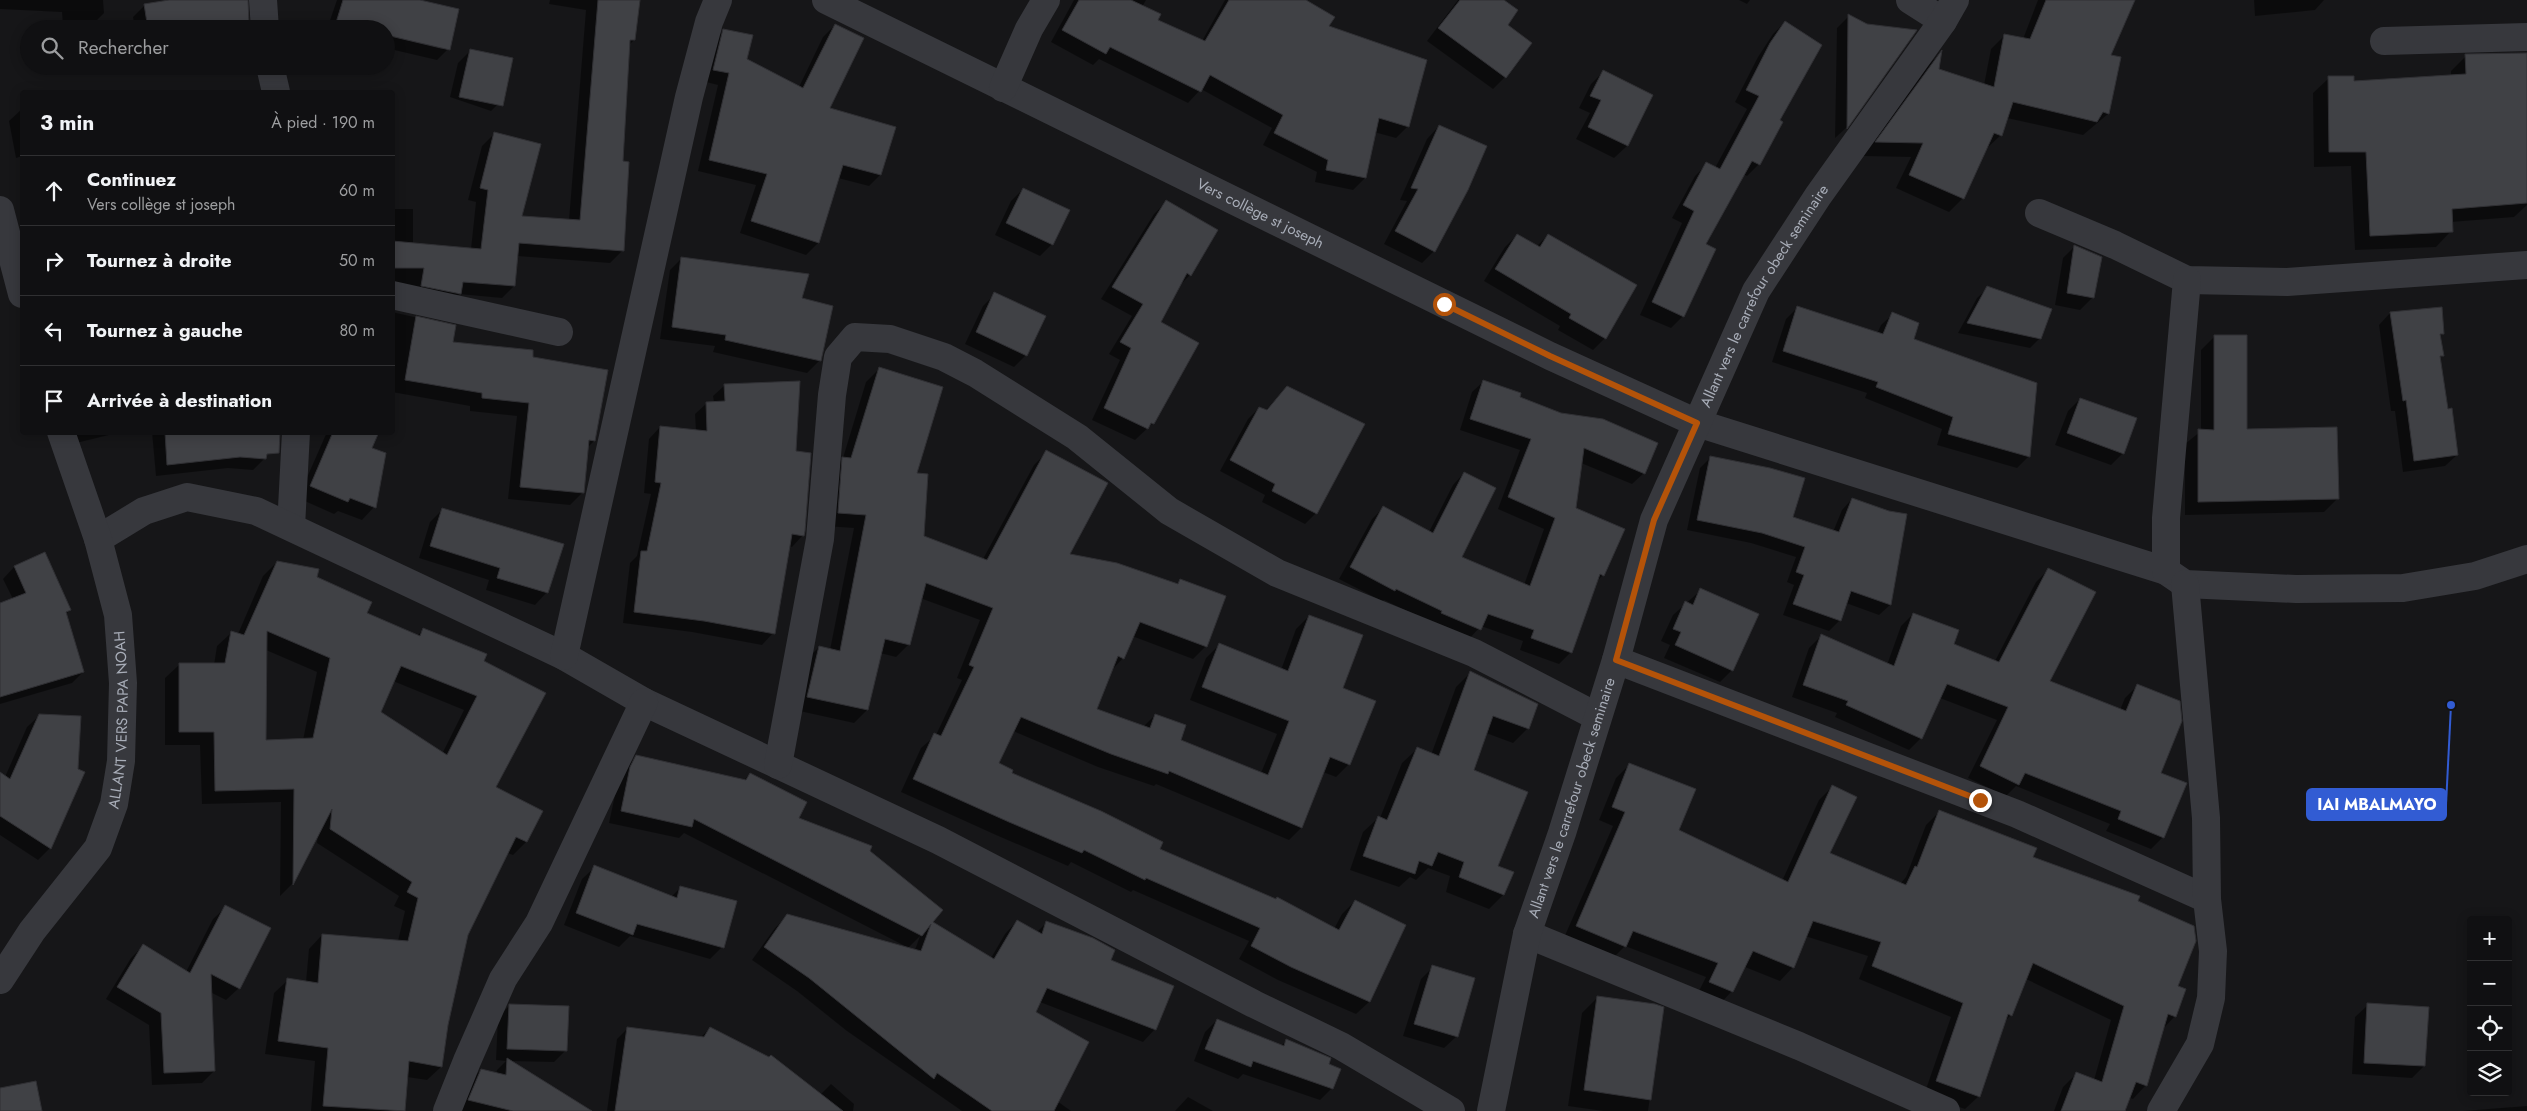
<!DOCTYPE html>
<html lang="fr">
<head>
<meta charset="utf-8">
<style>
	:root { --surface:#101012; --page:#19191b; --text:#f1f3f6; --muted:#9c9d9f; --line:#303032 }
	body { margin:0; font-family:Jost,sans-serif; background:var(--page); color:var(--text) }
	.controls { position:absolute; right:15px; bottom:15px; display:grid; overflow:hidden; border-radius:5px; box-shadow:0 2px 12px #0003 }
	.controls button { width:45px; height:45px; display:grid; place-items:center; padding:0; border:0; border-bottom:1px solid var(--line); background:var(--surface); color:var(--text); font:25px sans-serif }
	.stop { position:absolute; width:15px; height:15px; margin:-11px; border:4px solid #b45309; border-radius:50%; background:#fff }
	.stop.end { background:#b45309; border-color:#fff; box-shadow:0 1px 5px #0008 }
	.list { margin:0; padding:0; list-style:none }
	h2 { display:flex; justify-content:space-between; align-items:center; height:65px; margin:0; padding:0 20px; font-size:21px }
	h2 small { font-size:16px; font-weight:400; color:var(--muted) }
	.list li { display:grid; grid-template-columns:32px 1fr auto; gap:15px; align-items:center; box-sizing:border-box; height:70px; padding:0 20px; border-top:1px solid var(--line) }
	.list b { display:block; font-size:19px; white-space:nowrap }
	.list p { margin:0; font-size:16px; white-space:nowrap; color:var(--muted) }
	.list em { font-size:16px; font-style:normal; color:var(--muted) }
	.icon { flex:none; width:28px; height:28px; fill:none; stroke:currentColor; stroke-width:2; stroke-linecap:round; stroke-linejoin:round }
	.map { position:relative; flex:none; width:2527px; height:1111px; overflow:hidden }
	.search { position:absolute; background:var(--surface); box-shadow:0 2px 12px #0003; left:20px; top:20px; width:375px; height:55px; display:flex; align-items:center; gap:12px; box-sizing:border-box; padding:0 18px; border-radius:28px; color:var(--muted); font-size:19px }
	.panel { position:absolute; background:var(--surface); box-shadow:0 2px 12px #0003; left:20px; top:90px; width:375px; height:345px; border-radius:5px }
	.map>svg:first-child { display:block }
</style>
</head>
<body>
<div class="map">
<svg width="2527" height="1111" viewBox="0 0 2527 1111">
	<rect width="100%" height="100%" fill="#161618"/>
	<path fill="#0007" fill-rule="evenodd" d="M0 0H103L104 13 92 25 63 26 62 12 0 9Z
		M176 0H239L240 23 235 29H135L133 17 144 6Z
		M337 0H416L448 49 437 60 390 49 386 59V29H327ZM389 34 442 47V49L389 36Z
		M550 0H639L634 40 629 45 622 162 623 250 610 263 517 256 514 286 502 298 459 294 447 306 392 294V209H413V244L471 249 476 202 468 200 482 146 495 133 520 217 569 220 586 10 549 4Z
		M1074 0H1146L1142 7 1157 20 1202 41 1225 0H1303L1408 126 1396 138 1374 132 1365 178 1353 190 1315 182 1317 172 1263 145 1272 128 1201 89 1188 103 1099 59 1093 65 1051 42Z
		M1458 0H1502L1506 25 1505 77 1493 89 1427 41Z
		M1739 0H1750L1747 4Z
		M2038 0H2133L2109 56 2120 58 2108 114 2083 135 2007 118 2001 135 1986 149 1963 198 1949 212 1896 188 1911 157 1863 156 1928 65 1940 54 1937 70 1984 85 1991 49 2005 35 2023 39Z
		M2254 0H2324L2315 10 2255 16Z
		M1849 16 1867 25 1915 31 1846 128 1835 138 1837 28Z
		M1785 22 1778 121 1759 164 1747 176 1743 174 1704 245 1683 316 1671 328 1640 315 1682 223 1672 218 1695 176 1707 164 1715 168 1747 109 1735 102 1758 57 1773 34Z
		M835 25 828 109 880 175 869 186 838 178 818 243 806 255 740 233 756 185 698 171 718 85 702 81 712 42 724 30 746 60 799 87 823 37Z
		M470 51 503 99 491 111 450 97 458 63Z
		M2466 56 2527 171V205L2514 217 2451 222V231L2436 247 2355 250 2351 166 2314 167 2313 93 2329 78 2353 82 2451 76V71Z
		M361 66H380L375 71Z
		M1603 72 1651 96 1627 146 1614 158 1576 139 1590 113 1579 108 1591 84Z
		M22 109V156L16 158 9 121Z
		M1439 126 1434 251 1422 263 1384 244 1407 201 1400 200 1427 139Z
		M1023 189 1052 244 1040 256 995 235 1011 201Z
		M1166 202 1190 275 1178 287 1159 322 1153 423 1135 440 1092 420 1120 360 1109 354 1132 316 1101 299 1154 214Z
		M1517 235 1536 247 1548 235 1605 338 1593 350 1558 330 1560 326 1484 281 1505 247Z
		M2075 246 2101 257 2092 298 2080 310 2055 305 2063 258Z
		M682 258 800 299 819 361 807 373 713 352 715 346 660 339 670 270Z
		M1988 288 2040 338 2030 348 1958 333 1977 298Z
		M995 294 1026 355 1014 367 965 344 983 306Z
		M1797 308 1877 334 1881 325 1893 314 1913 340 2029 456 2017 468 1937 445 1942 429 1865 398 1867 393 1772 362 1786 319Z
		M2440 308 2443 333 2439 337 2442 355 2439 359 2457 455 2445 466 2403 472 2395 411H2391L2379 325 2390 313Z
		M392 312 454 326 451 343 531 358 594 441 587 448 583 492 570 505 508 499 517 416 470 411V406L392 392Z
		M2215 336 2246 430 2338 498 2324 512 2185 515V444L2201 431V350Z
		M879 369 915 474 923 537 983 559 1034 465 1047 452 1069 555 1177 584 1181 580 1206 646 1193 659 1132 636 1123 658 1112 670 1095 709 1143 727 1155 715 1179 741 1261 773 1277 734 1190 700 1206 658 1219 645 1281 670 1296 629 1309 616 1342 689 1349 764 1336 777 1323 772 1301 828 1289 840 1156 784 1154 786 1098 767 1013 731 997 764 1010 773 1158 849 1334 929 1342 914 1355 901 1369 1002 1356 1014 1278 980 1239 959 1249 941 1133 890 1131 892 1071 862 1068 866 996 835 901 792 921 748 936 735 962 680 957 678 980 620 920 598 909 644 896 657 880 653 867 710 854 723 795 710 806 660 819 647 830 650 854 528 825 526 830 471 843 458 866 382Z
		M1484 381 1518 398 1644 473 1632 484 1581 463 1575 509 1603 575 1595 583 1571 652 1559 664 1520 650 1523 641 1481 626 1468 640 1384 600 1382 601 1339 579 1372 519 1383 508 1429 532 1453 485 1464 473 1460 557 1524 585 1544 529 1498 509 1520 450 1460 430 1472 392Z
		M725 385 795 453 803 535 792 547 789 546 773 633 762 645 692 632 623 623 630 563 637 556 651 494 644 493 649 439 660 427 696 431 695 414 707 403 714 402 713 396Z
		M1287 387 1316 513 1305 524 1262 502 1265 495 1220 471 1248 419 1259 408 1265 411Z
		M2080 399 2123 453 2111 465 2055 445 2068 411Z
		M69 432H121L72 444Z
		M152 432H267L265 458 253 470 228 468 156 476Z
		M327 432H373L370 448 374 507 362 520 338 511 334 514 298 498Z
		M1711 457 1792 518 1833 532 1842 510 1852 499 1890 605 1879 615 1846 603 1840 620 1829 631 1783 615 1794 585 1787 582 1796 557 1751 543 1687 530 1700 468Z
		M443 509 547 592 535 605 486 590 489 580 419 558 430 522Z
		M44 554 70 610 65 615 83 672 72 683 0 704V605L13 599 3 579 14 567Z
		M277 562 316 578 366 614 417 636 424 629 483 662 495 788 526 842 513 855 507 853 467 934 447 1025 441 1067 427 1080 407 1077 404 1111H311L315 1061 265 1054 274 993 288 980 306 982 309 949 322 935 398 941 405 911 394 906 399 896 317 843 318 834 292 884 280 896 281 802 202 804 200 745H165V678L179 665H214L217 646 231 633 238 634 263 576ZM266 650 317 672 303 740 265 741ZM393 681 464 710 442 754 379 712Z
		M2048 570 2049 682 2120 710 2125 698 2137 686 2160 773 2163 837 2151 849 2106 831 2110 824 2016 786 2006 796 1968 778 1997 720 1940 698 1921 738 1909 750 1835 717 1837 713 1792 697 1809 648 1821 636 1887 665 1901 626 1913 614 1952 645 1995 661 2036 582Z
		M1701 590 1732 670 1720 682 1664 658 1670 645 1661 641 1673 615Z
		M1470 673 1528 728 1513 743 1486 733 1472 771 1503 895 1489 909 1446 892 1450 876 1428 868 1416 880 1410 877 1399 887 1350 870 1363 832 1378 818H1380L1402 763 1417 749 1431 755 1456 687Z
		M40 715 50 848 38 860 0 835V781L5 777 27 727Z
		M636 757 744 780 750 774 797 819 869 851 931 922 991 958 1005 934 1017 921 1037 932 1047 922 1110 961 1155 1029 1143 1042 1040 1002 1034 1013 1057 1101 1071 1111H962L847 1031 797 991 752 960 775 928 787 916 907 947 684 833 679 838 609 823 618 781 624 769ZM920 936 915 950 908 948Z
		M1630 764 1678 831 1782 881 1819 800 1832 787 1829 854 1900 884 1906 877 1926 825 1940 811 2031 858 2136 902 2176 986 2175 1016 2163 1029 2146 1085 2133 1099 2128 1097 2123 1111H2054L2063 1087 2076 1074 2094 1080 2111 1020 2026 979 2011 1015 2004 1022 1979 1096 1965 1109 1924 1095 1951 1017 1859 979 1868 956 1805 936 1793 967 1780 981 1745 967 1732 991 1719 1005 1697 995 1706 977 1625 946 1611 960 1563 940 1613 826 1599 820 1616 778Z
		M595 867 671 897 681 887 722 947 710 959 630 936 619 947 564 925 582 879Z
		M226 907 239 988 226 1000 210 992 214 1071 202 1083 152 1085 149 1025 106 999 131 958 143 946 186 972 213 919Z
		M1433 967 1457 1036 1444 1048 1403 1036 1421 979Z
		M1598 997 1663 1008 1648 1111H1603L1568 1106 1582 1013Z
		M510 1005 566 1050 554 1062 508 1061 589 1111H460L470 1081 481 1070 496 1074 497 1070 506 1061 496 1060 498 1017Z
		M2368 1005 2424 1066 2412 1078 2352 1074 2355 1017Z
		M1217 1020 1281 1046 1286 1041 1327 1064 1332 1088 1320 1100 1243 1074 1238 1079 1194 1061 1205 1032Z
		M628 1028 700 1038 710 1028 820 1095 831 1084 854 1104 853 1111H607L617 1039Z
		M1188 1097 1213 1111H1175Z
		M2527 1106V1111H2463Z"/>
	<path fill="#404145" stroke="#303034" fill-rule="evenodd" d="M169 0H248L249 23 148 29 144 4Z
		M343 0H420L459 9 450 50 386 35V29H334Z
		M598 0H640L635 40H630L623 161 629 162 624 251 519 243 515 286 463 282 461 294 421 286 424 268H392V241L481 249 488 190 480 188 494 132 541 144 522 216 580 220Z
		M1079 0H1131L1161 14 1158 20 1205 41 1229 0H1306L1335 17 1329 26 1427 60 1409 127 1379 118 1366 178 1326 170 1328 160 1274 133 1283 115 1210 75 1201 92 1110 47 1106 54 1062 30Z
		M1460 0H1504L1518 10 1508 25 1532 43 1506 78 1438 28Z
		M2046 0H2135L2111 55 2121 57 2109 114 2103 112 2097 122 2013 102 2002 136 1994 133 1964 199 1909 175 1923 143 1875 142 1942 50 1939 69 1994 87 2004 34 2030 39Z
		M1848 14 1867 24 1917 30 1847 129Z
		M1785 21 1822 45 1780 120 1783 122 1760 165 1752 161 1706 244 1716 249 1684 317 1652 302 1694 211 1683 205 1706 162 1720 169 1759 96 1746 90 1770 43Z
		M835 24 864 38 830 108 896 127 881 175 843 165 819 243 751 221 767 174 709 160 729 73 713 70 723 29 753 35 747 59 803 88Z
		M470 49 513 58 503 106 459 97Z
		M2527 53V203L2452 209 2453 232 2370 236 2366 152H2329L2328 76H2354V81L2466 74 2465 54Z
		M1603 70 1653 95 1628 146 1588 127 1601 100 1590 96Z
		M1439 125 1487 146 1468 190 1435 252 1395 231 1418 189 1411 188Z
		M1023 188 1070 210 1053 245 1006 223Z
		M1166 200 1218 230 1191 276 1187 273 1161 322 1199 343 1154 424 1151 423 1148 429 1104 408 1131 348 1120 342 1143 304 1112 287Z
		M1517 234 1540 247 1548 234 1637 285 1606 339 1569 318 1571 314 1495 269Z
		M2074 245 2102 257 2094 298 2067 293Z
		M681 257 809 274 802 298 833 306 821 361 725 340 726 335 672 327Z
		M1987 286 2052 309 2041 339 1967 323Z
		M994 292 1046 316 1027 356 976 332Z
		M1797 306 1883 334 1892 312 1919 323 1914 339 2037 383 2030 457 1948 434 1953 417 1876 387 1878 382 1783 351Z
		M2442 307 2444 334H2440L2444 356H2440L2448 409 2452 408 2458 455 2414 461 2406 400 2403 401 2390 312Z
		M416 316 456 325 453 342 533 350V357L608 370 595 441 589 440 584 493 520 487 529 403 482 398V393L405 380Z
		M2214 335H2247V429L2337 427 2339 499 2198 502V429L2214 430Z
		M879 367 943 387 917 473 928 474 924 536 987 560 1046 450 1108 483 1070 554 1117 563 1178 584 1180 579 1226 596 1207 647 1140 622 1124 659 1118 656 1097 709 1150 728 1155 714 1186 725 1181 740 1268 775 1289 721 1202 687 1219 643 1288 671 1309 615 1363 635 1343 688 1376 701 1350 765 1330 757 1302 828 1169 771 1168 774 1111 754 1021 717 999 763 1013 770 1012 773 1101 811 1163 842 1160 849 1276 899 1277 897 1339 930 1355 900 1406 925 1370 1002 1291 967 1251 946 1260 928 1146 878 1145 880 1084 850 1082 853 1009 822 913 779 934 733 941 736 974 667 969 665 993 608 926 583 910 645 885 639 868 710 807 697 819 646 840 651 866 515 838 513 842 457 851 458Z
		M1483 380 1521 393 1520 397 1561 413 1603 419 1658 443 1645 474 1584 448 1576 508 1625 529 1604 576 1600 574 1572 653 1531 638 1534 630 1488 614 1481 630 1441 613 1442 611 1396 589 1395 591 1350 567 1383 506 1433 533 1464 472 1496 488 1462 557 1530 586 1555 518 1508 497 1531 439 1470 419Z
		M800 381 796 451 811 453 805 531 804 536 792 534 775 634 704 621 634 612 641 551H647L661 483 655 482 660 426 707 431 706 402 725 401 724 384Z
		M1287 386 1365 424 1317 514 1272 491 1275 484 1230 460 1259 407 1267 410Z
		M2080 398 2137 418 2124 454 2067 433Z
		M165 432H280L279 453 267 454 266 459 240 457 167 465Z
		M333 432H379L372 448 386 453 376 508 350 498 348 502 310 486Z
		M1710 456 1770 468 1805 478 1793 517 1839 532 1852 498 1889 511 1907 514 1891 605 1851 591 1841 621 1793 604 1804 575 1796 572 1805 547 1762 533 1697 520Z
		M442 508 564 544 548 593 497 578 500 568 430 546Z
		M45 552 71 610 66 612 84 672 0 697V603L26 593 14 566Z
		M277 561 319 569 317 577 372 602 367 613 420 636 423 628 487 654 484 661 546 693 496 787 543 811 527 842 516 837 468 935 448 1025 442 1067 409 1061 405 1111 323 1106 328 1048 278 1041 287 978 318 983 322 934 408 941 418 898 407 892 412 882 330 829 332 809 293 885 294 789 215 791 214 732H179V663H225L231 631 244 635ZM267 631 330 658 313 738 266 740ZM401 666 477 696 447 755 381 712Z
		M2048 568 2096 592 2050 681 2126 711 2137 684 2180 701 2182 721 2161 773 2187 783 2164 838 2118 819 2121 811 2025 773 2019 785 1980 766 2008 707 1947 684 1922 739 1846 705 1848 701 1803 685 1821 634 1894 666 1913 613 1959 630 1954 644 1999 662Z
		M1700 588 1759 614 1733 671 1675 645 1681 632 1673 629 1685 601 1693 605Z
		M1470 671 1538 704 1529 729 1493 716 1474 770 1528 792 1498 866 1514 872 1504 895 1459 877 1464 862 1438 852 1432 866 1419 861 1415 874 1363 856 1378 816 1387 820 1417 747 1439 756Z
		M39 714 81 716 78 769 85 772 51 849 0 816V772L10 779Z
		M636 755 746 780 750 773 807 802 799 818 872 846 870 851 943 910 933 922 994 959 1017 920 1042 934 1046 921 1093 938 1115 950 1111 960 1174 986 1156 1030 1047 988 1036 1012 1089 1042 1054 1111H992L937 1073 934 1079 809 978 764 947 787 914 921 951 931 924 922 936 694 819 692 827 621 811 630 767Z
		M1629 763 1696 789 1679 830 1788 882 1832 785 1857 797 1830 853 1906 885 1915 866 1917 867 1939 810 2037 848 2033 857 2140 896 2138 901 2194 926 2196 941 2178 986 2186 989 2176 1017 2168 1014 2147 1086 2136 1082 2125 1111H2061L2076 1072 2102 1082 2124 1006 2033 963 2012 1016 2008 1014 1980 1097 1936 1081 1963 1003 1872 966 1881 942 1813 921 1794 968 1753 951 1733 992 1709 982 1718 963 1633 931 1626 947 1576 926 1625 812 1612 807Z
		M594 865 677 898 680 886 737 901 724 948 637 924 633 935 576 913Z
		M225 905 271 928 240 989 211 974 215 1071 164 1073 161 1013 117 987 143 944 190 973Z
		M1432 965 1475 978 1458 1037 1414 1024Z
		M1597 996 1655 1004 1664 1007 1651 1100 1584 1090Z
		M2367 1003 2429 1007 2425 1066 2364 1063Z
		M509 1004 569 1006 567 1051 507 1049Z
		M1217 1019 1284 1046 1286 1039 1331 1058 1329 1064 1341 1069 1333 1089 1253 1061 1251 1067 1205 1049Z
		M627 1027 704 1037 710 1027 769 1057 771 1055 843 1111H615Z
		M507 1058 592 1111H513L468 1100 481 1069 506 1075Z
		M36 1081 42 1111H0V1088Z"/>
	<g fill="none" stroke-linecap="round" stroke-linejoin="round">
		<g stroke="#37383d" stroke-width="28">
			<path d="M263 0 265 29"/>
			<path id="s1" d="M826 0 1550 356 1697 423 2166 571 2185 584 2296 589 2403 588 2475 576 2527 559"/>
			<path d="M1910 0 1943 21"/>
			<path d="M2384 41 2527 37"/>
			<path d="M270 66 276 92"/>
			<path d="M1003 88 1029 29 1046 0"/>
			<path d="M0 210 22 294"/>
			<path d="M2039 213 2115 245 2187 280 2287 282 2527 265"/>
			<path d="M392 295 559 332"/>
			<path d="M291 527 296 432"/>
			<path d="M98 539 144 511 187 497 256 511 564 656 644 702 938 840 1254 1004 1341 1046 1451 1111"/>
			<path d="M2166 571V518L2187 280"/>
			<path d="M564 656 689 97 709 22 718 0"/>
			<path d="M1616 660 2017 814 2207 899"/>
			<path d="M778 765 820 539 832 395 838 357 855 337 890 339 944 357 975 373 1077 437 1169 511 1277 573 1474 653 1596 716"/>
			<path d="M1527 934 1799 1046 1946 1111"/>
			<path id="s2" d="M0 980 32 931 98 848 114 804 121 761 123 683 118 615 98 539 61 432"/>
			<path d="M447 1111 467 1061 503 979 539 923 644 702"/>
			<path id="s3" d="M1491 1111 1527 934 1562 833 1616 660 1654 520 1756 291 1818 196 1943 21 1955 0"/>
			<path d="M2161 1111 2200 1044 2211 998 2213 951 2207 899 2206 818 2185 584"/>
		</g>
	</g>
	<g fill="none" stroke-linecap="round" stroke-linejoin="round">
		<path stroke="#b45309" stroke-width="6" d="M1444 304 1550 356 1697 423 1654 520 1616 660 1980 800"/>
	</g>
	<g text-anchor="middle" dominant-baseline="central" stroke-width="5" stroke-linejoin="round" paint-order="stroke">
		<g font-size="15" fill="#a8adb8" stroke="#111113">
			<text stroke="none"><textPath href="#s1" startOffset="484">Vers collège st joseph</textPath></text>
			<text stroke="none"><textPath href="#s3" startOffset="864">Allant vers le carrefour obeck seminaire</textPath></text>
			<text stroke="none"><textPath href="#s2" startOffset="296">ALLANT VERS PAPA NOAH</textPath></text>
			<text stroke="none"><textPath href="#s3" startOffset="324">Allant vers le carrefour obeck seminaire</textPath></text>
		</g>
	</g>
	<path fill="none" stroke="#325cd3" stroke-width="2" d="M2451 705L2446 805"/>
	<circle fill="#325cd3" stroke="#111113" stroke-width="2" cx="2451" cy="705" r="5"/>
	<rect fill="#325cd3" stroke="#325cd3" stroke-width="2" x="2307" y="789" width="139" height="31" rx="5"/>
	<g font-size="16" text-anchor="middle" font-weight="bold" fill="#fff">
		<text x="2377" y="810">IAI MBALMAYO</text>
	</g>
</svg>
<div class="controls">
<button>+</button>
<button>−</button>
<button><svg class="icon" aria-label="locate" viewBox="0 0 24 24"><circle cx="12" cy="12" r="6"/><path d="M12 2v4M12 18v4M2 12h4M18 12h4"/></svg></button>
<button><svg class="icon" aria-label="layers" viewBox="0 0 24 24"><path d="M12 4l9 5-9 5-9-5zM3 14l9 5 9-5"/></svg></button>
</div>
<div class="stop" style="left:1444px;top:304px"></div>
<div class="stop end" style="left:1980px;top:800px"></div>
<div class="search"><svg class="icon" aria-label="search" viewBox="0 0 24 24"><circle cx="10" cy="10" r="6"/><path d="M15 15l6 6"/></svg>Rechercher</div>
<section class="panel">
<h2>3 min<small>À pied · 190 m</small></h2>
<ul class="list">
<li><svg class="icon" aria-label="ahead" viewBox="0 0 24 24"><path d="M12 20V5M6 11l6-6 6 6"/></svg><div><b>Continuez</b><p>Vers collège st joseph</p></div><em>60 m</em></li>
<li><svg class="icon" aria-label="right" viewBox="0 0 24 24"><path d="M7 20v-9h11M14 6l5 5-5 5"/></svg><div><b>Tournez à droite</b></div><em>50 m</em></li>
<li><svg class="icon" aria-label="left" viewBox="0 0 24 24"><path d="M17 20v-9H6M10 6l-5 5 5 5"/></svg><div><b>Tournez à gauche</b></div><em>80 m</em></li>
<li><svg class="icon" aria-label="arrive" viewBox="0 0 24 24"><path d="M6 21V4h12l-3 4 3 4H6"/></svg><div><b>Arrivée à destination</b></div></li>
</ul>
</section>
</div>
</body>
</html>
